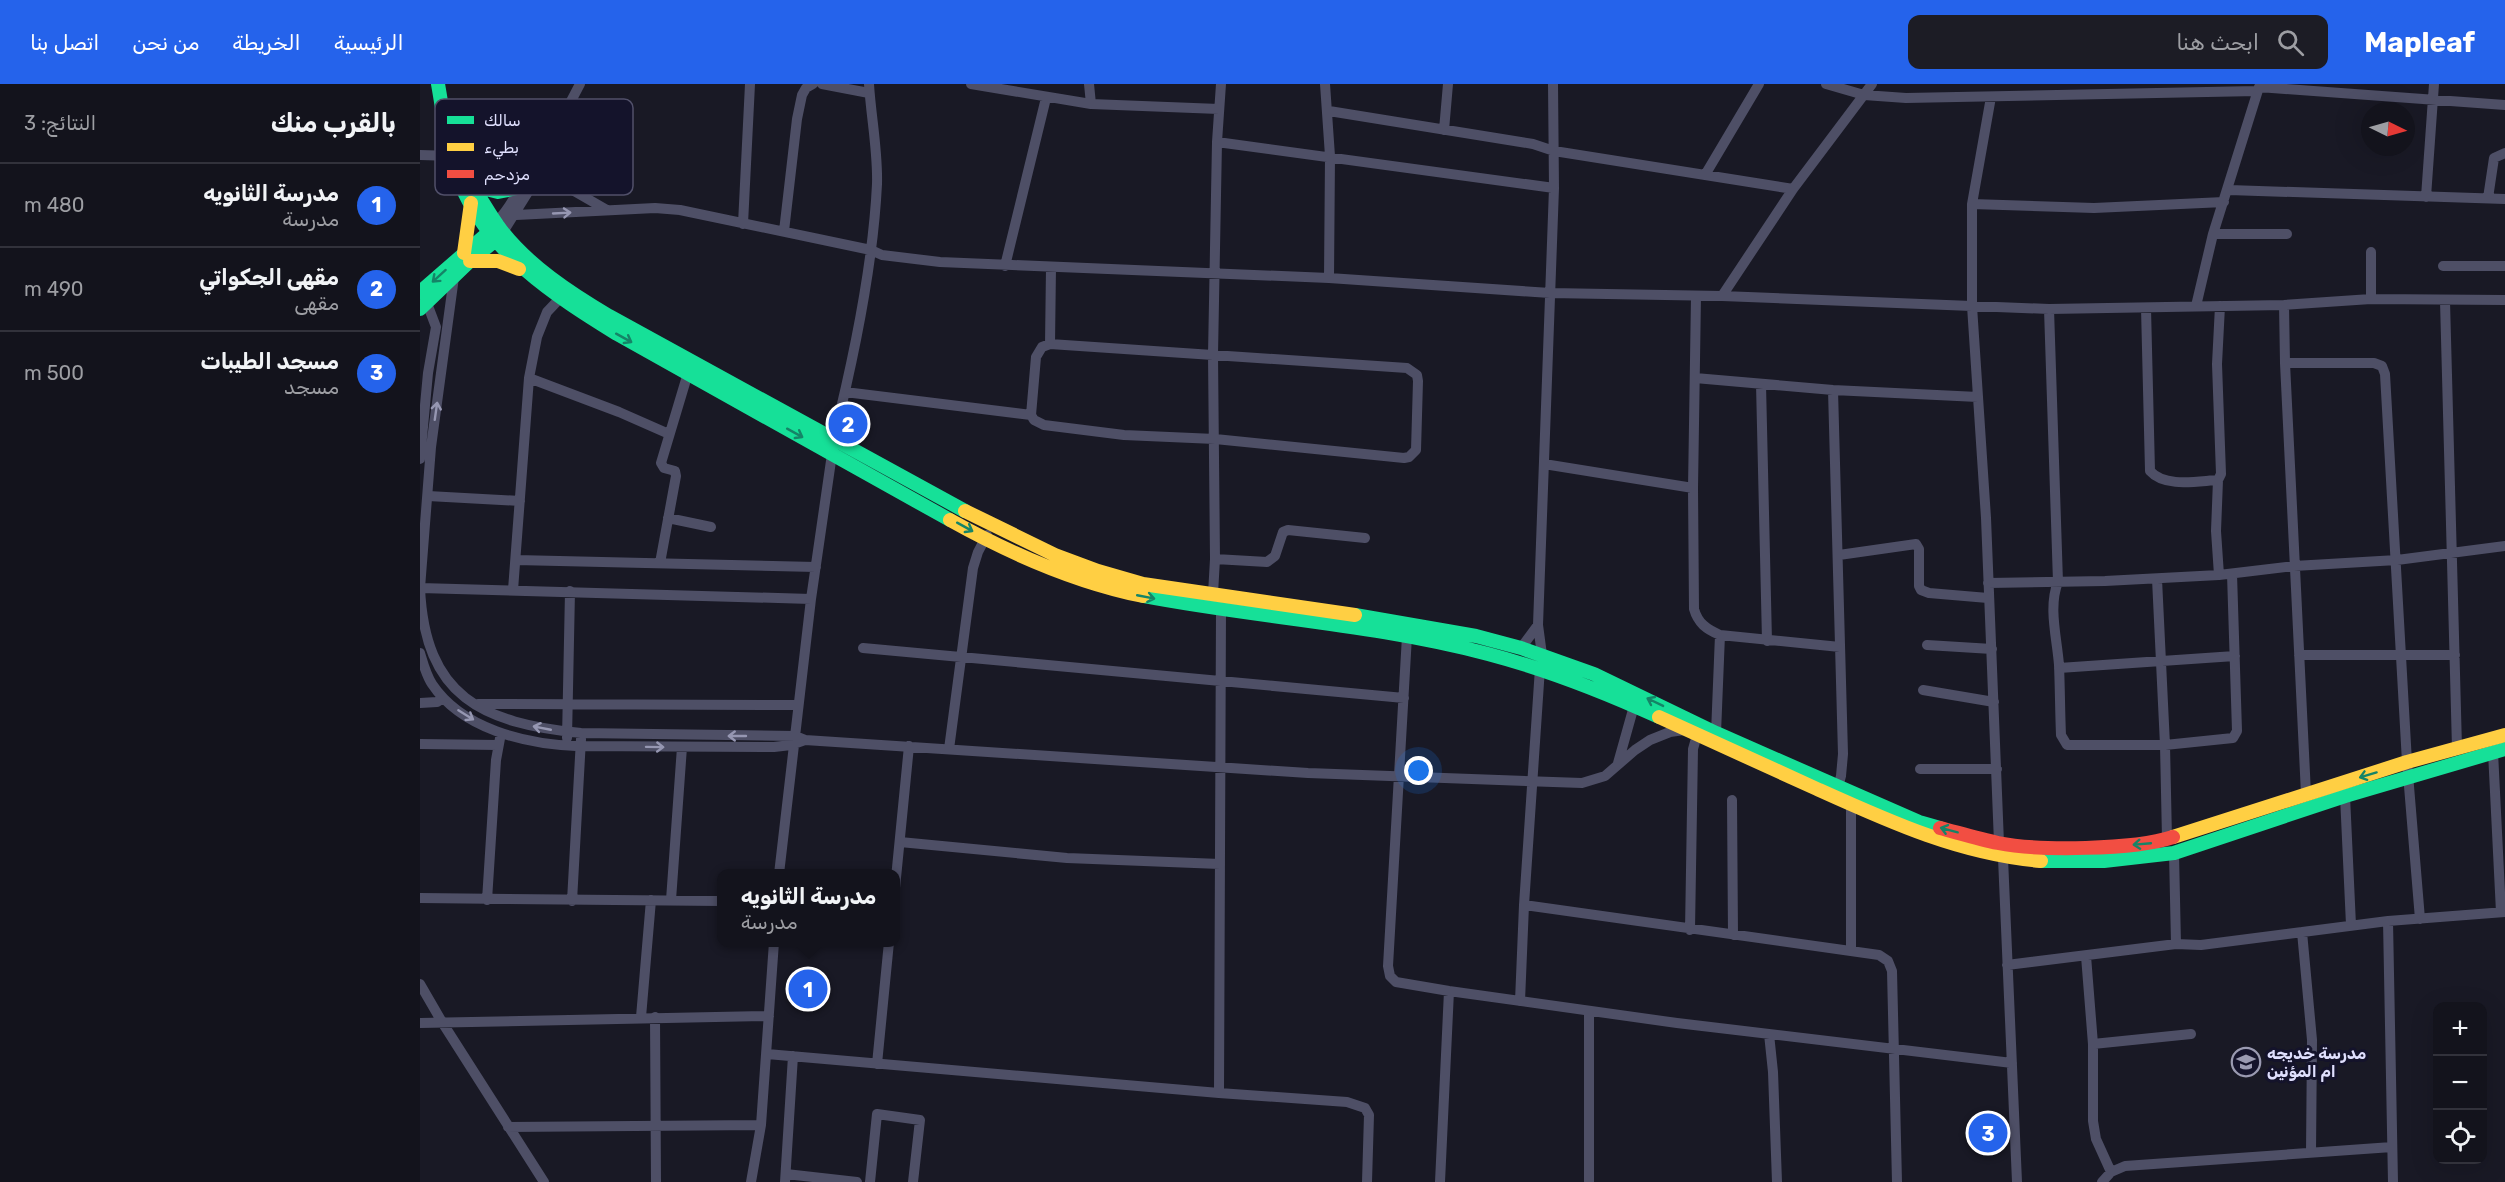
<!DOCTYPE html>
<html lang="ar">
<head>
<meta charset="utf-8">
<style>
	:root { --surface:#13131c; --page:#1c1c25; --text:#f1f3f6; --muted:#9d9ea3; --line:#32323b; --accent:#2563eb }
	body { margin:0; font-family:Rubik,"Noto Sans Arabic",sans-serif; background:var(--page); color:var(--text); direction:rtl }
	.controls { position:absolute; right:18px; bottom:18px; display:grid; overflow:hidden; border-radius:12px; box-shadow:0 6px 24px #0002 }
	.controls button { width:54px; height:54px; display:grid; place-items:center; padding:0; border:0; border-bottom:2px solid var(--line); background:var(--surface); color:var(--text); font:30px sans-serif }
	.compass { position:absolute; left:1941px; top:18px; width:54px; height:54px; border-radius:50%; background:var(--surface); box-shadow:0 6px 24px #0002; rotate:95deg }
	.you { position:absolute; left:999px; top:687px; width:21px; height:21px; margin:-15px; border:4px solid #fff; border-radius:50%; background:#1a73e8; box-shadow:0 0 0 9px #1a73e833 }
	.badge { display:grid; place-items:center; width:39px; height:39px; border-radius:50%; background:var(--accent); color:#fff; font-size:20px; font-weight:700 }
	.pin { position:absolute; translate:-50% -50%; border:3px solid #fff; box-shadow:0 2px 6px #0006 }
	.popup { position:absolute; left:297px; top:785px; width:183px; height:78px; box-sizing:border-box; display:grid; place-content:center; border-radius:12px; background:var(--surface); filter:drop-shadow(0 2px 4px #0005); font-size:20px; white-space:nowrap; color:var(--muted) }
	.popup b { font-size:22px; color:var(--text) }
	.popup::after { content:''; position:absolute; left:50%; top:100%; margin-left:-12px; border:12px solid transparent; border-top-color:var(--surface) }
	.list { margin:0; padding:0; list-style:none }
	h2 { display:flex; justify-content:space-between; align-items:center; height:78px; margin:0; padding:0 24px; font-size:26px }
	h2 small { font-size:20px; font-weight:400; color:var(--muted) }
	.list li { display:grid; grid-template-columns:39px 1fr auto; gap:18px; align-items:center; box-sizing:border-box; height:84px; padding:0 24px; border-top:2px solid var(--line) }
	.list b { display:block; font-size:22px; white-space:nowrap }
	.list p { margin:0; font-size:20px; white-space:nowrap; color:var(--muted) }
	.list em { font-size:20px; font-style:normal; color:var(--muted) }
	.icon { flex:none; width:33px; height:33px; fill:none; stroke:currentColor; stroke-width:2; stroke-linecap:round; stroke-linejoin:round }
	.map { position:relative; flex:none; width:2085px; height:1098px; overflow:hidden; direction:ltr }
	header { display:flex; align-items:center; gap:36px; box-sizing:border-box; height:84px; padding:0 30px; background:var(--accent); color:#fff }
	header strong { font-size:28px }
	nav { display:flex; gap:33px; margin-inline-start:auto; font-size:21px }
	.search { width:420px; height:54px; background:var(--page); display:flex; align-items:center; gap:15px; box-sizing:border-box; padding:0 21px; border-radius:12px; color:var(--muted); font-size:22px }
	main { display:flex }
	aside { flex:1; background:var(--surface) }
	.map>svg:first-child { display:block }
</style>
</head>
<body>
<header>
<strong>Mapleaf</strong>
<div class="search"><svg class="icon" aria-label="search" viewBox="0 0 24 24"><circle cx="10" cy="10" r="6"/><path d="M15 15l6 6"/></svg>ابحث هنا</div>
<nav><a>الرئيسية</a><a>الخريطة</a><a>من نحن</a><a>اتصل بنا</a></nav>
</header>
<main>
<div class="map">
<svg width="2085" height="1098" viewBox="0 0 2085 1098">
	<rect width="100%" height="100%" fill="#191925"/>
	<g fill="none" stroke-linecap="round" stroke-linejoin="round">
		<path stroke="#4e4f66" stroke-width="10" d="M402 0 449 9
			M551 0 671 20 799 25
			M669 0 671 20
			M905 0 910 72 909 194
			M1406 0 1444 11 1486 14 1837 7
			M1839 3 2085 21
			M1571 13 1552 120V222L1566 434 1579 759
			M909 27 1113 60 1134 67 1373 105
			M1024 46 1028 0
			M797 58 1134 104
			M0 71 33 72
			M119 79 154 107 187 126
			M1285 91 1339 0
			M1809 106 2085 115
			M2006 113 2014 0
			M2068 114 2074 74 2085 69
			M1552 120 1674 124 1804 118
			M96 131 235 124 260 126 451 166 462 171 520 178 909 194 1130 209 1302 212 1629 225 1864 221 1951 215 2085 216
			M76 138C94 122 99 98 117 82L160 0
			M323 140 330 0
			M364 147 377 35 382 11 386 4 393 0
			M83 148 113 100 117 82
			M1793 150H1867
			M1951 168V215
			M585 182 626 14
			M2023 182H2085
			M34 193 11 363 0 504C5 613 62 639 161 649L375 652 385 656 888 689 1162 699 1185 692 1215 666 1230 656 1250 648 1264 646
			M1276 212 1273 404 1274 525C1278 539 1286 545 1300 551L1420 563
			M1302 212 1373 105 1452 0
			M2025 217 2037 664
			M1864 221 1865 279 1886 710
			M1776 222 1793 150 1839 3
			M1726 224 1730 387C1745 404 1778 397 1798 396L1801 390 1797 280 1800 222
			M1629 225 1638 498C1628 523 1637 554 1639 581 1640 604 1640 628 1641 651L1647 661H1745L1813 654 1817 647 1812 490
			M630 260 631 183
			M1865 279H1954L1962 282 1965 290 1987 678 2000 835
			M109 294 199 328 249 350
			M1275 294 1413 306 1558 313
			M1341 300 1347 557
			M1413 306 1423 670 1421 692 1418 703
			M425 308 611 331 614 336 624 341 704 351 795 355 984 374 989 373 996 366 998 297 997 291 987 284 630 260 622 263 616 273 611 331
			M414 353C434 273 453 183 457 100 458 67 451 33 449 0
			M0 375 8 289 16 243 5 214
			M1124 380 1273 404
			M1798 396 1796 447 1799 491
			M8 412 100 417
			M248 434 291 443
			M1419 471 1496 460 1499 465V502L1501 506 1509 509 1568 514
			M795 475 847 478 855 472 863 448 868 446 945 454
			M96 476 396 483
			M240 479 256 392 255 387 244 384 241 379 268 289
			M1737 495 1745 661 1747 755
			M1568 499 1685 497 1799 491 1874 482 1977 476 2085 462
			M0 504 391 515
			M93 506 109 294 117 253 127 228 144 210
			M793 510 795 475 793 271 797 58 801 0
			M987 552 968 882 970 892 976 898 1029 907 1257 939 1592 979
			M1507 561 1572 565
			M443 564 984 614
			M1101 564 1118 541
			M0 569C3 579 6 591 12 600 42 645 105 660 156 662L354 663 371 661 385 656
			M1122 571 1118 541 1134 104 1133 0
			M1879 571H2035
			M1639 584 1815 572
			M1503 606 1574 618
			M0 619 17 618 23 614
			M58 620 378 621
			M1296 649 1300 551
			M147 654 150 507
			M0 660 78 661
			M529 665 553 484 558 468 567 451
			M2073 668 2081 828
			M1198 679 1214 622
			M1500 685H1577
			M1925 712 1931 841
			M1312 716 1313 851
			M480 758 647 774 800 780
			M1754 769 1756 860
			M1583 774 1597 1098
			M359 790 391 515 412 370
			M475 804 489 662
			M0 814 301 817
			M67 816 76 676 81 649
			M251 816 262 663
			M152 817 161 655
			M1104 821 1459 871 1468 877 1472 887 1477 1098
			M1968 837 1973 1098
			M1270 846 1273 665 1277 651
			M1882 848 1892 956 1891 1068
			M1431 867V721
			M1666 872 1673 960V1037L1676 1055 1691 1088
			M1587 881 1756 860 1781 861 1968 837 2085 828
			M0 900 22 938 124 1098
			M1100 917 1104 821 1120 584
			M1169 927V1098
			M221 933 231 816
			M235 933 236 1098
			M0 939 349 932
			M1349 950 1353 988 1357 1098
			M1673 960 1771 950
			M347 970 799 1009 927 1018 945 1024 949 1031 947 1098
			M457 980 469 858
			M799 1009 801 526
			M88 1043 341 1041
			M366 1090 437 1098
			M331 1098 341 1041 354 858
			M365 1098 373 972
			M450 1098 457 1030 500 1036 493 1098
			M1020 1098 1029 907
			M1682 1098 1691 1088 1705 1082 1972 1063"/>
		<path stroke="#16e098" stroke-width="14" d="M18 0C24 33 27 68 40 99 70 170 134 211 197 250L530 436
			M36 82C55 101 65 125 81 146 109 182 150 209 189 232L545 427
			M54 102 78 108 102 103
			M0 208 69 148 74 141
			M0 225 50 177 82 151
			M723 512C837 534 955 540 1068 570 1129 586 1182 607 1239 633
			M935 531 1056 552 1101 564 1174 590 1296 649 1499 738 1520 744
			M1621 777H1684L1754 769 1925 712 2085 665"/>
		<path stroke="#ffcf43" stroke-width="14" d="M44 169 51 119
			M50 177H78L99 185
			M545 427 635 471 678 487 723 500 935 531
			M530 436C591 470 654 498 723 512
			M1239 633C1291 657 1344 681 1397 705 1470 738 1540 770 1621 777
			M1753 753 1987 678 2085 651"/>
		<path stroke="#f24e42" stroke-width="14" d="M1520 744C1539 749 1559 755 1578 759 1618 767 1714 766 1753 753"/>
	</g>
	<defs><path id="oneway-shaft" d="M-6 0H5M1.5-3L5.5 0L1.5 3" fill="none" stroke-width="1.6" stroke-linecap="round" stroke-linejoin="round" transform="scale(1.5)"/></defs>
	<g stroke="#9697b2">
		<use href="#oneway-shaft" transform="translate(142 129) rotate(-3)"/>
		<use href="#oneway-shaft" transform="translate(16 327) rotate(-82)"/>
		<use href="#oneway-shaft" transform="translate(46 631) rotate(32)"/>
		<use href="#oneway-shaft" transform="translate(122 644) rotate(-169)"/>
		<use href="#oneway-shaft" transform="translate(317 652) rotate(-180)"/>
		<use href="#oneway-shaft" transform="translate(235 663) rotate(1)"/>
	</g>
	<g stroke="#158467">
		<use href="#oneway-shaft" transform="translate(19 192) rotate(138)"/>
		<use href="#oneway-shaft" transform="translate(204 254) rotate(29)"/>
		<use href="#oneway-shaft" transform="translate(375 349) rotate(29)"/>
		<use href="#oneway-shaft" transform="translate(545 443) rotate(29)"/>
		<use href="#oneway-shaft" transform="translate(726 513) rotate(11)"/>
		<use href="#oneway-shaft" transform="translate(1235 618) rotate(-154)"/>
		<use href="#oneway-shaft" transform="translate(1948 691) rotate(163)"/>
		<use href="#oneway-shaft" transform="translate(1529 746) rotate(-165)"/>
		<use href="#oneway-shaft" transform="translate(1722 760) rotate(175)"/>
	</g>
	<defs>
		<g id="school-ring" transform="scale(1.5)"><circle r="9.5" fill="#14132b" stroke="#9a9ab1" stroke-width="1.5"/><path d="M0-5L7-2L0 1L-7-2ZM-4 1L0 2.5L4 1V4Q0 6-4 4Z" fill="#9a9ab1"/></g>
	</defs>
	<g fill-rule="evenodd">
		<use href="#school-ring" x="1826" y="978"/>
	</g>
	<g text-anchor="middle" dominant-baseline="central" stroke-width="6" stroke-linejoin="round" paint-order="stroke">
		<g font-size="16" font-weight="bold" fill="#dfdffd" stroke="#14132b" text-anchor="start">
			<text x="1847" y="969">مدرسة خديجه<tspan x="1847" dy="18">ام المؤنين</tspan></text>
		</g>
	</g>
	<rect x="15" y="15" width="198" height="96" rx="9" fill="#14132b" stroke="#51506a" stroke-width="1.5"/>
	<rect x="27" y="32" width="27" height="8" fill="#16e098"/>
	<rect x="27" y="59" width="27" height="8" fill="#ffcf43"/>
	<rect x="27" y="86" width="27" height="8" fill="#f24e42"/>
	<g font-size="16" fill="#dfdffd">
		<text x="64" y="42">سالك</text>
		<text x="64" y="69">بطيء</text>
		<text x="64" y="96">مزدحم</text>
	</g>
</svg>
<div class="controls">
<button>+</button>
<button>−</button>
<button><svg class="icon" aria-label="locate" viewBox="0 0 24 24"><circle cx="12" cy="12" r="6"/><path d="M12 2v4M12 18v4M2 12h4M18 12h4"/></svg></button>
</div>
<svg class="compass" viewBox="-18 -18 36 36"><path d="M0-13l5 13h-10z" fill="#e53935"/><path d="M0 13l5-13h-10z" fill="#9d9ea3"/></svg>
<div class="you"></div>
<div class="pin badge" style="left:388px;top:905px">1</div>
<div class="popup"><b>مدرسة الثانويه</b>مدرسة</div>
<div class="pin badge" style="left:428px;top:340px">2</div>
<div class="pin badge" style="left:1568px;top:1049px">3</div>
</div>
<aside>
<h2>بالقرب منك<small>النتائج: 3</small></h2>
<ul class="list">
<li><span class="badge">1</span><div><b>مدرسة الثانويه</b><p>مدرسة</p></div><em>480 m</em></li>
<li><span class="badge">2</span><div><b>مقهى الجكواتي</b><p>مقهى</p></div><em>490 m</em></li>
<li><span class="badge">3</span><div><b>مسجد الطيبات</b><p>مسجد</p></div><em>500 m</em></li>
</ul>
</aside>
</main>
</body>
</html>
